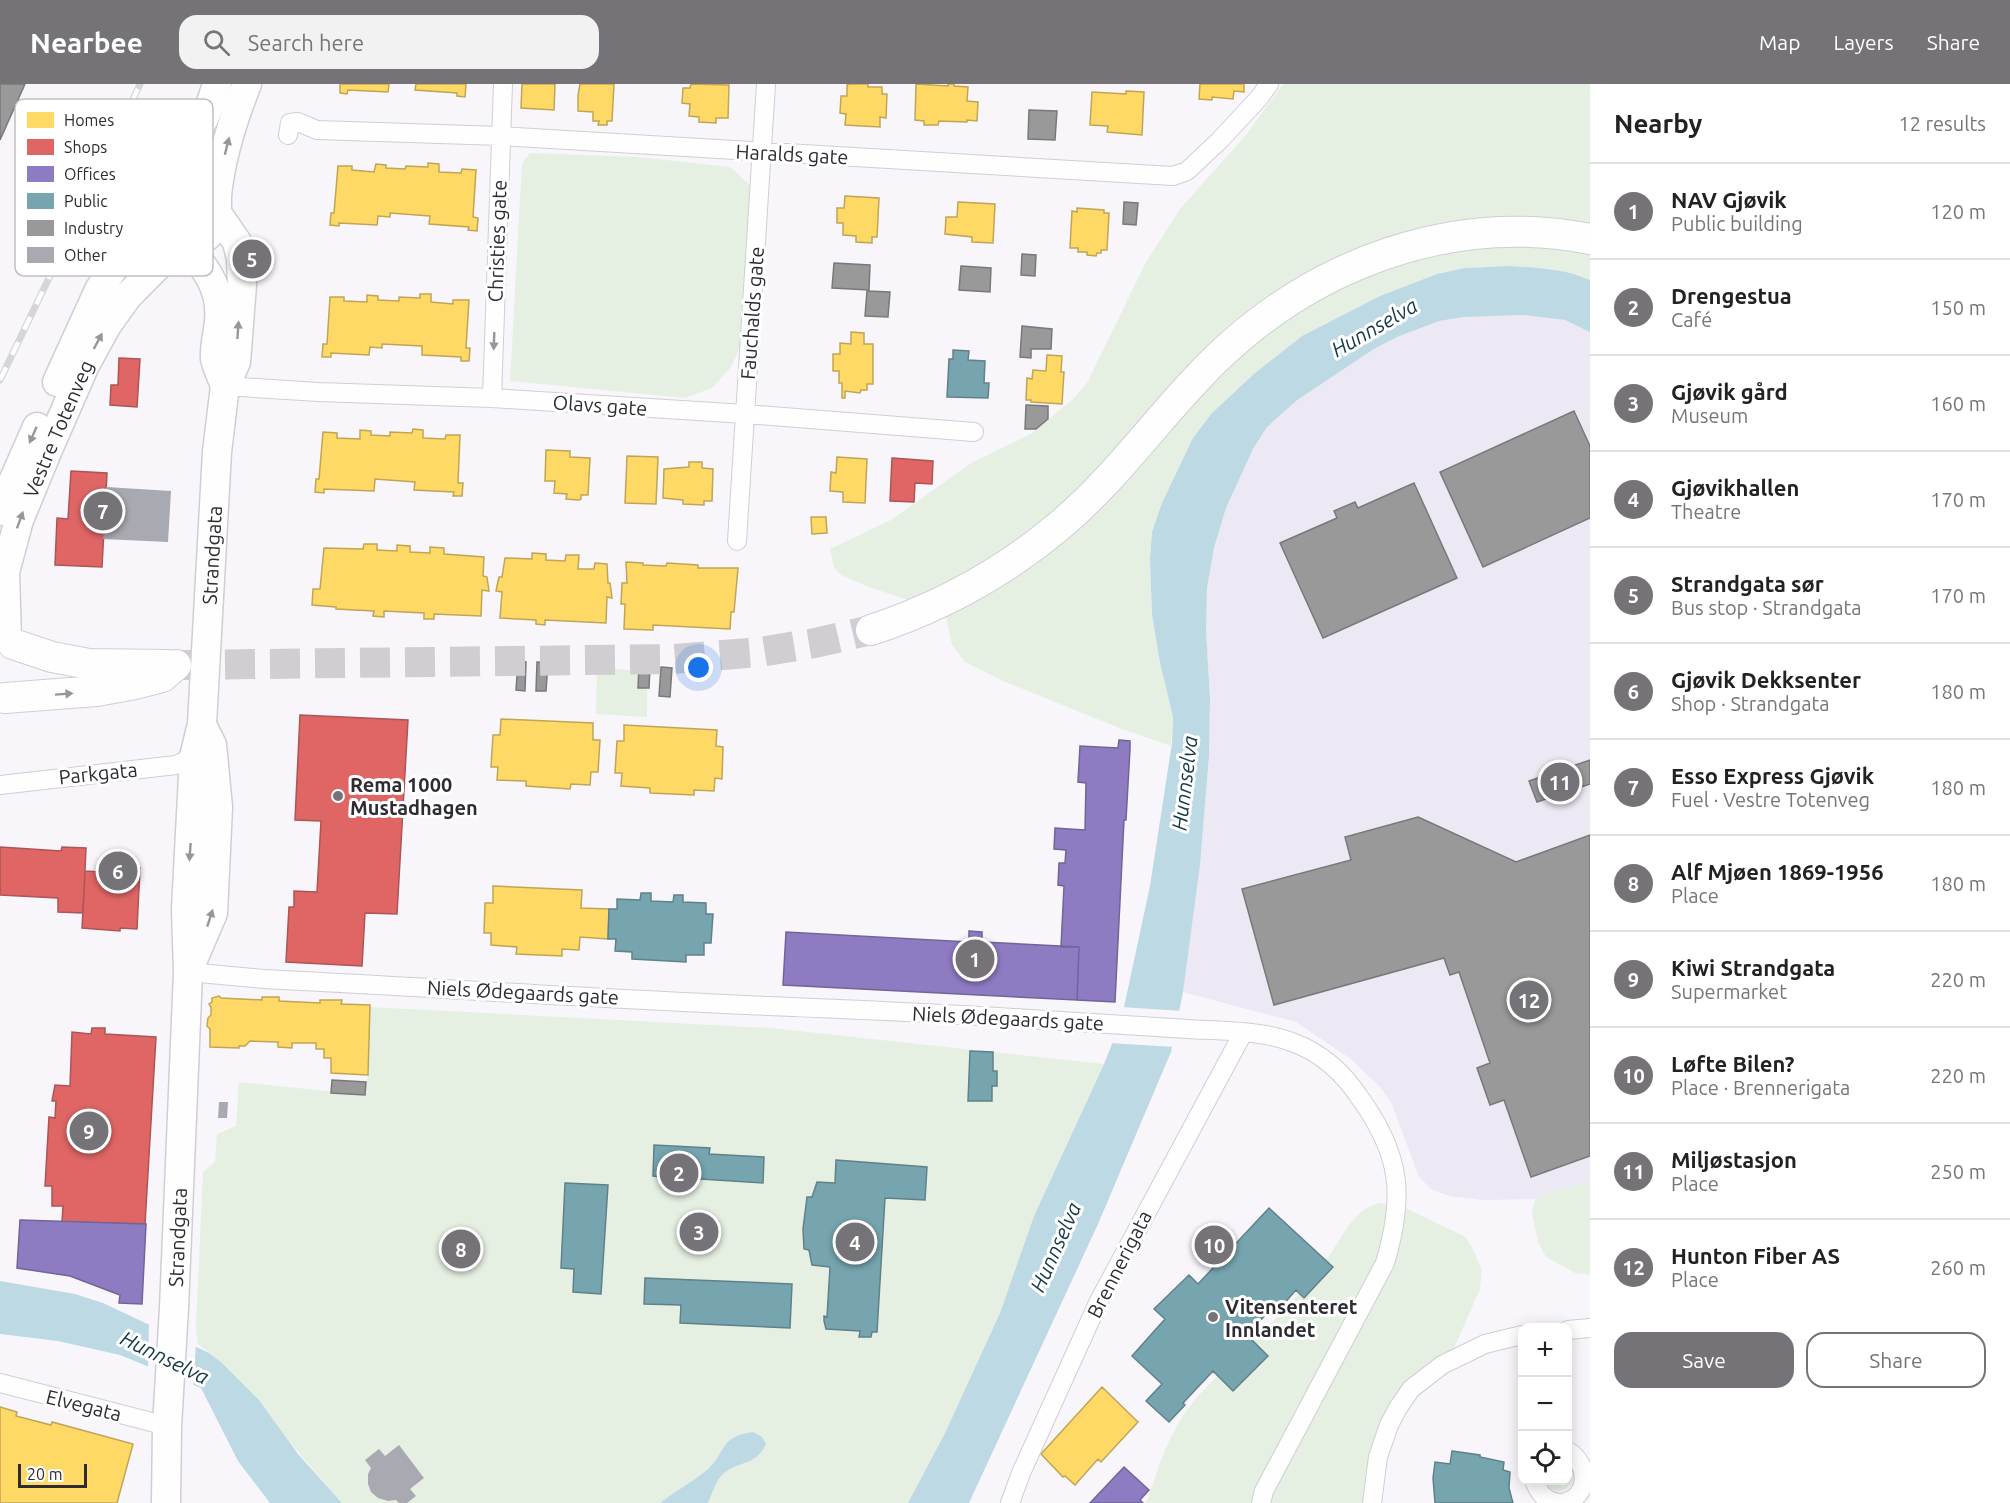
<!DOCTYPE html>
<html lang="en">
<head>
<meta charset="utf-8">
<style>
	:root { --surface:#fff; --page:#f2f2f2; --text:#222; --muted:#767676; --line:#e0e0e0; --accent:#757378 }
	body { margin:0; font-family:Ubuntu,sans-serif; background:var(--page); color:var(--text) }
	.controls { position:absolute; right:18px; bottom:18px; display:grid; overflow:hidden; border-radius:12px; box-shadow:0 3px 15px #0003 }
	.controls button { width:54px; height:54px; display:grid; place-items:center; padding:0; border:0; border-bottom:2px solid var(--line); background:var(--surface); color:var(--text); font:30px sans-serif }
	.scale { position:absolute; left:18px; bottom:15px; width:69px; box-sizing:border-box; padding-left:6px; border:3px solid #2e2c32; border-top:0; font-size:16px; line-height:21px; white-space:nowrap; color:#2e2c32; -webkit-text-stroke:4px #fff; paint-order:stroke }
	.you { position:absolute; left:699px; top:584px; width:21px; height:21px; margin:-15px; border:4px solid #fff; border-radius:50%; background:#1a73e8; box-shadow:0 0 0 9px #1a73e833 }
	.badge { display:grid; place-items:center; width:39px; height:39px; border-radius:50%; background:var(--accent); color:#fff; font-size:20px; font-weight:700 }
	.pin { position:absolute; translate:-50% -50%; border:3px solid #fff; box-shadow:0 2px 6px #0006 }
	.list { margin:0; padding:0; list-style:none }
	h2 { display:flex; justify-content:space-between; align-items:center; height:78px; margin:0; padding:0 24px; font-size:26px }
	h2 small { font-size:20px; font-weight:400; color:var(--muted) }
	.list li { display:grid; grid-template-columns:39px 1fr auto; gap:18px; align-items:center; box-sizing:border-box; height:96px; padding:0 24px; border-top:2px solid var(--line) }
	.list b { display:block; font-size:22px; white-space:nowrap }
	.list p { margin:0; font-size:20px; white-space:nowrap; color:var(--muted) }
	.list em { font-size:20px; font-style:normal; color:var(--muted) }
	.actions { display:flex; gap:12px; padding:18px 24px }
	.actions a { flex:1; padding:14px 0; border:2px solid var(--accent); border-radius:18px; text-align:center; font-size:21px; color:var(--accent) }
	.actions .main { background:var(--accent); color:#fff }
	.icon { flex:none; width:33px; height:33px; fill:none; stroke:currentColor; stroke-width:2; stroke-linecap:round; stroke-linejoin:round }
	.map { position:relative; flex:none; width:1590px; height:1419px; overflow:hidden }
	header { display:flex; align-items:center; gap:36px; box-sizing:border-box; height:84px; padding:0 30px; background:var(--accent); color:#fff }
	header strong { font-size:28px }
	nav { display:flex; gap:33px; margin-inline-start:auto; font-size:21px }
	.search { width:420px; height:54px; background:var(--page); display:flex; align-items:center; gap:15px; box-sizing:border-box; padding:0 21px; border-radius:18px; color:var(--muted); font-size:22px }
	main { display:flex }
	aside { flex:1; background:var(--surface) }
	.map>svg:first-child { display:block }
</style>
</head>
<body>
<header>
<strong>Nearbee</strong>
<div class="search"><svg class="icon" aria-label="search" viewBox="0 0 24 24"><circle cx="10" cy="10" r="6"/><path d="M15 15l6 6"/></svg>Search here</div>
<nav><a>Map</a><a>Layers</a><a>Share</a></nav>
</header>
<main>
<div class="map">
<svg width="1590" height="1419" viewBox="0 0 1590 1419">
	<rect width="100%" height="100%" fill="#f8f6fb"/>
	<path fill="#ece8f4" d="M1524 231 1565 236 1590 248V1098L1546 1110 1535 1115 1483 1116 1449 1112 1431 1105 1419 1093 1392 1020 1382 1005 1351 975 1296 938 1183 908 1200 781 1209 672 1210 614 1206 547 1207 504 1214 464 1226 424 1253 365 1267 343 1296 317 1374 265 1397 253 1439 237 1464 233Z"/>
	<path fill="#e6f0e2" d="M1283 0H1590V196L1580 191 1549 185 1508 182 1466 184 1437 190 1380 212 1302 252 1255 289 1212 329 1152 448 1150 475 1152 532 1160 579 1173 633 1171 662 1122 645 1003 597 965 578 952 561 946 532 917 519 869 503 841 491 834 484 830 465 891 436 971 379 1031 350 1073 315 1087 299 1146 178 1180 125 1245 52Z
		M530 69 638 73 730 83 750 101 741 261 731 283 712 304 685 314 510 297 522 79Z
		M597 584 647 587V633L596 630Z
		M370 923 771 944 1104 980 1034 1132 1000 1229 945 1349 908 1419H342L221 1278 198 1260 196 1244 203 1088 215 1078 217 1050 236 1042 239 998 365 1011 368 990Z
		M1590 1098V1191L1575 1189 1546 1173 1538 1158 1532 1128 1535 1115 1546 1110Z
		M1380 1119 1405 1124 1464 1152 1472 1163 1482 1186 1480 1205 1455 1262 1435 1293 1411 1317 1403 1331 1383 1378 1380 1419H1146C1156 1391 1165 1360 1181 1335 1197 1309 1221 1289 1243 1268 1274 1237 1305 1205 1331 1169 1344 1149 1356 1124 1380 1119Z
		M1568 1381C1590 1399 1551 1419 1544 1397L1568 1396Z"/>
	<path fill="#bdd9e4" d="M1508 182C1536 184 1564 184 1590 196V248L1565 236 1524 231 1464 233 1439 237 1397 253 1374 265 1296 317 1267 343 1253 365 1226 424 1214 464 1207 504 1206 547 1210 614 1209 672 1200 781 1183 908 1171 968 1098 1140 969 1419H908L945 1349 1000 1229 1034 1132 1104 980 1121 937 1150 802 1172 659 1173 633 1160 579 1152 531 1150 475 1152 448 1162 419 1193 354 1212 329 1255 289 1302 252 1380 212 1437 190 1465 184Z
		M0 1197 75 1210 103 1219 209 1269 221 1278 259 1316 298 1370 342 1419H270L238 1377 201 1304 120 1271 58 1257 0 1250Z
		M753 1348 762 1353 766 1360C756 1382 740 1376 724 1389 716 1395 712 1410 708 1419H660C675 1407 693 1398 707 1386 727 1368 718 1353 753 1348Z"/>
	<path fill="#f8f6fb" d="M1121 923 1182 927 1175 963 1109 959Z
		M149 1237 196 1259 193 1304 148 1286Z"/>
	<path fill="#ffd966" stroke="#c0a556" stroke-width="1.5" d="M340 0H389L388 8 348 6 347 10 340 9Z
		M416 0H466L465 13 457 12V9L415 6Z
		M522 0H555L554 26 521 24Z
		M580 0H614L612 37H607V41H598L599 37H593V28L578 27V11Z
		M691 0 729 1 728 34H716V39L699 38V33L689 32 690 20 682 19 683 4H690Z
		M849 0H868V3H882V10H887L886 34 880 33V43L845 41 846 30 840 29 841 12H847V1Z
		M916 0 948 2V0H954V2L968 3 967 17 978 18 977 37 967 36V38L939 37 938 41H924V37L915 36Z
		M1200 0H1244V8L1234 7 1233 15 1212 13V16L1199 15Z
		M1126 7 1144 8 1142 51 1107 48 1108 42 1090 41 1092 8 1126 10Z
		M428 79 439 80V88L461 89 462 85 476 86 473 133 478 134 477 147 468 146 469 143 429 140 430 132 390 129V133L378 132 377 141 339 139V142L330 141 331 129H334L338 82H352V86L374 88 376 80 386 81V84L405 85 406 82 428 83Z
		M845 112 879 114 877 153H872V159L856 158V152L843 151V139H837V124H844Z
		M958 118 995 120 993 159 972 158V153L945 150 946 133H957Z
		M1077 124 1104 126V129H1109L1107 166H1101V169H1097L1096 172 1087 171V168H1078V164H1070L1072 127 1077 128Z
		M420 210H431V218L453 220V216H469L466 264H470L469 277H461V273L422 271V262L382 260V264L370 263 369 271 331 269V273H322L323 260H327L330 213H344V217L367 218V211L378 212V216L399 217V213L420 214Z
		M851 248 864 249V260H873V300H867V306H861L860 309 845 307V314H842V299H839V287H833V270H840V259L851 260Z
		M1047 271 1062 272 1061 288H1064L1062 320 1031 318V316H1026L1027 294 1032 295 1033 286 1046 287Z
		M413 345 423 346V354L445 355 446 351H460L458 399H463L462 412H453L454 408 414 406 415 398 375 395 374 407 324 405V409L315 408 316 395H319L323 348 337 349V354L360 355V346L371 347V351L390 352V348L412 349Z
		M546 366 570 367V373L590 374 588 411H581V415L579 416 566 415 567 410 554 409 555 397H545Z
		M627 372 658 373 656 420 625 419Z
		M837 373 867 375 865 419 843 418V408L830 407 831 388 836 389Z
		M689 378H702V384L713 385 712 417H704V421L683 420V416L663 414 664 385 689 383Z
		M811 433H826L827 449 812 450Z
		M364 460H377V466L397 467V461L410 462V468L430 469V463L444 464V470L484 473 483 492 487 493 489 507 482 506 481 532 434 530V535H424V529L384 527V533L373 532 374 527 336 525V523L312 521 313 505H320L324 464 363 465Z
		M532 469 546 470V476L565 477 566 471H579L578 485H594L595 479 607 480 608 499H610L612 514 607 513 606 539 545 536V541L536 540V536L500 534 502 508 496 507 499 493H502L505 474 532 475Z
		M626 478 643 479V481L666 482 667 479 698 481V484H738L734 528H731L730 545 653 541V546L624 545 625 520H621L622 499H627Z
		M501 635 593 639V656H600L598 688H591L590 701 571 700 570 705 526 702V697L497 696 498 683H491L493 651H500Z
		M624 641 717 646 716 662 723 663 722 695 715 694 714 707 694 706V711L650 709V704L621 702 622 689H615L617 657H624Z
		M493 802 582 806 581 824 609 825 608 855 580 853 579 866 562 865V872L516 870 517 863 491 861V849H484L485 819H493Z
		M219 912 221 914 262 916V913H279V917L320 919V916H342L341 920 370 921 368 991 331 989V974H324V965H316V959H292V964L278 963V958L250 957 245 962H239V964L210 963V945L207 942 208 934 211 931V923L209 920 212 918V914Z
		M1102 1303 1138 1338 1101 1378 1098 1375 1075 1401 1065 1392 1063 1393 1041 1370Z
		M0 1323 17 1328 16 1332 51 1341 52 1338 133 1360 117 1419H0Z"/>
	<path fill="#e06666" stroke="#ab5556" stroke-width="1.5" d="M119 274 140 275 137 323 110 321 111 301H118Z
		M892 374 933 377 932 400 915 399 914 418 890 417Z
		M71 387 107 389 102 483 55 481 57 434 68 435Z
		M300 631 408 636 397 830 365 829 362 882 286 878 289 823H294V807L317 808 321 737 295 736Z
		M0 763 61 767 62 763 86 764 83 829 58 828V814L0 811Z
		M120 782 140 784 137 845 120 844V847L82 844 85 787 120 789Z
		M92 944H105V950L156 953 145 1140 62 1138 63 1122H52V1102H45L49 1033 55 1034 56 1017H52L55 1001 70 1002 72 948 91 950Z"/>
	<path fill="#8e7cc3" stroke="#716498" stroke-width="1.5" d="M1119 656 1130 657V665L1126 736H1124L1115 918 1077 916 1079 863H1061L1064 802 1058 801 1059 779H1065L1066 766 1054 765 1055 744 1085 746 1086 699 1078 698 1080 662 1118 664Z
		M969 847 982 848V858L1079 863 1077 916 783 901 786 848 969 858Z
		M20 1136 146 1140 142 1220 119 1219 120 1211 70 1192 17 1184Z
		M1124 1383 1149 1406 1140 1416 1143 1419H1090Z"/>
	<path fill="#76a5af" stroke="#60818a" stroke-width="1.5" d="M953 266 969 267 968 276 985 277 984 299H989L988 314 947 313 949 275H953Z
		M641 809H651V817L673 818 674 811H683V818L706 819V830H713L711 859H704V871H686V878L632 875V868L615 867 616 855H608L609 825H617V815L640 816Z
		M970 967 993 968V987H997V1002H992V1017H968Z
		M654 1061 710 1064 709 1070 764 1073 763 1099 653 1092Z
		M836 1076 927 1083 925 1116 885 1114 877 1248H872L871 1253H859L860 1247 826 1245 824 1237V1232L827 1233 830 1183 812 1181 809 1166 804 1165 803 1145 807 1113H812L817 1098 835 1099Z
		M565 1099 608 1101 601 1210 573 1208 574 1185 561 1184Z
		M1269 1124 1333 1183 1304 1214 1296 1206 1274 1231 1270 1226 1247 1251 1268 1272 1233 1307 1213 1287 1183 1319 1185 1321 1169 1338 1146 1317 1162 1300 1132 1272 1165 1235 1154 1225 1189 1191 1198 1200Z
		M645 1194 792 1200 790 1244 680 1239 681 1221 644 1220Z
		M1452 1367 1480 1371V1373L1504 1378 1503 1386 1510 1388 1509 1404 1513 1419H1435L1433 1394 1435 1378 1450 1380Z"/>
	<path fill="#999" stroke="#79787a" stroke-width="1.5" d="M0 0H25L0 56Z
		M1029 26 1057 27 1055 56 1028 55Z
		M1124 118 1138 119 1136 141 1123 140Z
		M1022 170 1036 171 1035 192 1021 191Z
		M834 179 870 181 869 206 832 204Z
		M961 182 991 184 990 208 959 206Z
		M867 207 890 208 888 233 865 232Z
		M1022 242 1052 245 1051 265H1031V274L1020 273Z
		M1026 321 1048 322V335L1036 345H1025Z
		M1574 327 1590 362V434L1483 483 1440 388Z
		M1414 399 1457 494 1323 554 1280 459 1337 434 1334 427 1355 418 1358 424Z
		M518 577 526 578 525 607 516 606Z
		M537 578 548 579 546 607H536Z
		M639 582 650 583 649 604H638Z
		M661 583 672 584 670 613 659 612Z
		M1590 676V700L1537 718 1529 697Z
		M1418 733 1516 778 1590 751V1072L1531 1093 1504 1016 1490 1021 1477 984 1490 979 1459 888 1450 891 1444 874 1274 921 1242 805 1351 776 1345 753Z
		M332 996 366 998 365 1011 331 1009Z"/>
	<path fill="#a9a9b1" d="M106 403 171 407 168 458 103 455Z
		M219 1018H228L227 1034H218Z
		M1211 1151 1223 1163 1216 1170 1204 1159Z
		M399 1361 424 1394 410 1405 416 1412 407 1419H399L396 1416 388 1417 378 1414 371 1408 368 1400V1390L371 1384 365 1376 379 1365 385 1372Z"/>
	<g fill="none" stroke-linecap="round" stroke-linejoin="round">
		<path stroke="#d0ced3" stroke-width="30" stroke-dasharray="30 15" stroke-linecap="butt" d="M180 581 674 575 760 568 815 559 871 546"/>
		<g stroke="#d0ced3" stroke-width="20">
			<path id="minor" d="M288 51 290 39 298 38 317 46 501 52 1173 92 1187 87 1219 57 1259 14 1269 0
				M225 302 318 308 492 314 745 330 974 348
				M492 314 503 0
				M737 457 766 0
				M0 701 176 681 194 673
				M188 888 264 895C425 903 585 914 746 921 845 925 945 929 1045 936 1092 939 1140 942 1188 945 1223 947 1264 946 1297 960 1324 971 1344 990 1360 1014 1401 1071 1405 1112 1385 1179L1264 1407 1261 1419
				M1568 1246 1590 1244
				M0 1299 167 1342
				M1534 1396C1539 1410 1545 1417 1559 1419
				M1010 1419 1021 1389 1099 1217 1243 949
				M1372 1419 1378 1373 1389 1341 1398 1324 1411 1305 1442 1281 1485 1260 1522 1251
				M1562 1419C1590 1414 1590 1380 1568 1367"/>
		</g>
		<g stroke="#d0ced3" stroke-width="31">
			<g id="primary">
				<path d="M169 93C190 64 207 35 217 0"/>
				<path d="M217 114C189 63 128 107 154 145 158 152 164 157 171 159 183 163 196 161 206 153 221 141 216 127 217 111 221 73 233 35 247 0"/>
				<path d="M185 162C206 182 222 206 219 237 218 249 214 263 215 275 217 284 222 293 225 302"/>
				<path d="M57 298 99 206 148 132"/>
				<path d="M0 427 37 343"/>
				<path id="s1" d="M7 555 5 488 19 436 47 368 85 281 107 241 127 213 178 161"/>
				<path d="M192 878 213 829 218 723 212 661 204 645"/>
				<path id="s2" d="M166 1419 167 1342 174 1224 188 888 186 825 194 673 202 640 217 368 225 302 236 278 242 201 241 175 237 158 219 132"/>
			</g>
		</g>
		<g stroke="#d0ced3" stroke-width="32">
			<path id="trunk" d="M871 546C941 523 1003 489 1059 442 1119 392 1162 327 1217 274 1316 179 1453 128 1590 155
				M13 560 52 573 89 580 167 581
				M5 614 97 607 135 600 162 593 176 581"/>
		</g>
		<use href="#minor" stroke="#fefefe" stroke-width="18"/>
		<use href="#primary" stroke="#fefefe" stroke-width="28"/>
		<use href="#trunk" stroke="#fefefe" stroke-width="30"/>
		<g stroke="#d6d6d7" stroke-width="7">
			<path id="rail" d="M0 296 108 71 140 0"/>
		</g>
		<use href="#rail" stroke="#fff" stroke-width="4.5" stroke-dasharray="14" stroke-linecap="butt"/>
	</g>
	<defs><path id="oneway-solid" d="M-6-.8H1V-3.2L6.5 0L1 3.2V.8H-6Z" transform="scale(1.5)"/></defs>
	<g fill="#969598">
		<use href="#oneway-solid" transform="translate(227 62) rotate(-76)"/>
		<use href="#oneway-solid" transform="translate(238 246) rotate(-86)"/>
		<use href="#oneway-solid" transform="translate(98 257) rotate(-62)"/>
		<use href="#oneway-solid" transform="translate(494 257) rotate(92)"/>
		<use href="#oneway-solid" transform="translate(33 351) rotate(114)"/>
		<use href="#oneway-solid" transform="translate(20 436) rotate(-70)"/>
		<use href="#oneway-solid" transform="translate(64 610) rotate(-4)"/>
		<use href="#oneway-solid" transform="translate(190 768) rotate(94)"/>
		<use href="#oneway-solid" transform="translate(210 834) rotate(-72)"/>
	</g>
	<g fill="#757378" stroke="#fff" stroke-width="2">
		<circle cx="338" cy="712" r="6"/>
		<circle cx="1213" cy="1233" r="6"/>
	</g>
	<g text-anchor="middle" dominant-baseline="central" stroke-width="6" stroke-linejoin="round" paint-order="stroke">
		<g font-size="20" fill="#2e2c32" stroke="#fff">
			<text transform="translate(792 70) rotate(3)">Haralds gate</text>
			<text transform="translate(497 157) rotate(-88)">Christies gate</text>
			<text transform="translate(752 229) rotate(-86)">Fauchalds gate</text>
			<text transform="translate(600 321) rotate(4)">Olavs gate</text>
			<text stroke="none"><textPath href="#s1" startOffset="220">Vestre Totenveg</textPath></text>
			<text stroke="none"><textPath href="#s2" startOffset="950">Strandgata</textPath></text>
			<text transform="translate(98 689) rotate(-6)">Parkgata</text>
			<text transform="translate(523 908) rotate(3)">Niels Ødegaards gate</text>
			<text transform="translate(1008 934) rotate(3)">Niels Ødegaards gate</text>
			<text stroke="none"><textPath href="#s2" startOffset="266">Strandgata</textPath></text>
			<text transform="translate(1119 1180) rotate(-63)">Brennerigata</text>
			<text transform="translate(84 1321) rotate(14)">Elvegata</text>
		</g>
		<g font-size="20" font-weight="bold" fill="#2e2c32" stroke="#fff" text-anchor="start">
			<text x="350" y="700">Rema 1000<tspan x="350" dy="23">Mustadhagen</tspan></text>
			<text x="1225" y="1222">Vitensenteret<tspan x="1225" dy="23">Innlandet</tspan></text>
		</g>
		<g font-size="21" font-style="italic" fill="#143a45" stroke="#fff">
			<text transform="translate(1374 243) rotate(-30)">Hunnselva</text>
			<text transform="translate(1184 699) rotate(-83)">Hunnselva</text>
			<text transform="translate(1055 1163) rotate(-66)">Hunnselva</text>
			<text transform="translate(165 1273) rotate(26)">Hunnselva</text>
		</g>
	</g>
	<rect x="15" y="15" width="198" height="177" rx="9" fill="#fff" stroke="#c0c0c2" stroke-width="1.5"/>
	<rect x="27" y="28" width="27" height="16" fill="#ffd966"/>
	<rect x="27" y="55" width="27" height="16" fill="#e06666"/>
	<rect x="27" y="82" width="27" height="16" fill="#8e7cc3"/>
	<rect x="27" y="109" width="27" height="16" fill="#76a5af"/>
	<rect x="27" y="136" width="27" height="16" fill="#999"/>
	<rect x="27" y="163" width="27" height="16" fill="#a9a9b1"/>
	<g font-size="16" fill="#2e2c32">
		<text x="64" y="42">Homes</text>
		<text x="64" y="69">Shops</text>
		<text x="64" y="96">Offices</text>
		<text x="64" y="123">Public</text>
		<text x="64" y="150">Industry</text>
		<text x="64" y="177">Other</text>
	</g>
</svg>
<div class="controls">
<button>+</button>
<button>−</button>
<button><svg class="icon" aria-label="locate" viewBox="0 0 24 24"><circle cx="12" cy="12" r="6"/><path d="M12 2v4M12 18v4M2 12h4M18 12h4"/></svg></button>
</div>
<div class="scale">20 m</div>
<div class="you"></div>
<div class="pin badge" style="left:975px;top:875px">1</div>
<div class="pin badge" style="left:679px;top:1089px">2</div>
<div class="pin badge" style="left:699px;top:1148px">3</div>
<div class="pin badge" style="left:855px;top:1158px">4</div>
<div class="pin badge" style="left:252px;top:175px">5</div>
<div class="pin badge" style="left:118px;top:787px">6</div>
<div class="pin badge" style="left:103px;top:427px">7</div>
<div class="pin badge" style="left:461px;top:1165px">8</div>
<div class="pin badge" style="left:89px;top:1047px">9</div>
<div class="pin badge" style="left:1214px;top:1161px">10</div>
<div class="pin badge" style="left:1560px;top:698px">11</div>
<div class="pin badge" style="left:1529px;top:916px">12</div>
</div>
<aside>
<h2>Nearby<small>12 results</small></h2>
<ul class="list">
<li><span class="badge">1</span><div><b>NAV Gjøvik</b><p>Public building</p></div><em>120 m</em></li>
<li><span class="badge">2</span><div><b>Drengestua</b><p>Café</p></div><em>150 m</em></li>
<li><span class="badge">3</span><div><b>Gjøvik gård</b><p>Museum</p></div><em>160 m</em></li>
<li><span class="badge">4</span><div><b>Gjøvikhallen</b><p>Theatre</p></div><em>170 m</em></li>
<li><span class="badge">5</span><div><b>Strandgata sør</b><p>Bus stop · Strandgata</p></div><em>170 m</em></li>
<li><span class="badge">6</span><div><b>Gjøvik Dekksenter</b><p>Shop · Strandgata</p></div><em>180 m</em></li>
<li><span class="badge">7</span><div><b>Esso Express Gjøvik</b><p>Fuel · Vestre Totenveg</p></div><em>180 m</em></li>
<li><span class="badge">8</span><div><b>Alf Mjøen 1869-1956</b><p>Place</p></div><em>180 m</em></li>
<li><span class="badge">9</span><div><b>Kiwi Strandgata</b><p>Supermarket</p></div><em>220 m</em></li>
<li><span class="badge">10</span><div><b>Løfte Bilen?</b><p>Place · Brennerigata</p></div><em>220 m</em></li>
<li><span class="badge">11</span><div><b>Miljøstasjon</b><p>Place</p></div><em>250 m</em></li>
<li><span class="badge">12</span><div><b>Hunton Fiber AS</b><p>Place</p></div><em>260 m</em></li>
</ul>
<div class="actions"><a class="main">Save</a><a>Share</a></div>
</aside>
</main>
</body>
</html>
